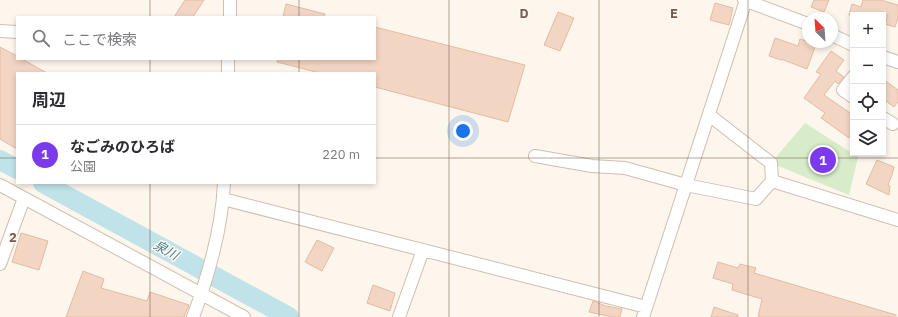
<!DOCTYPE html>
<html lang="ja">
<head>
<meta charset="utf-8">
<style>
	:root { --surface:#fff; --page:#f2f2f3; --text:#2b2b33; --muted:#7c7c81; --line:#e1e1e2; --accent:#7c3aed }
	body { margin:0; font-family:"IBM Plex Sans","Noto Sans JP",sans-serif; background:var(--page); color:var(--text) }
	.controls { position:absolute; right:12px; top:12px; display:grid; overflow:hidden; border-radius:0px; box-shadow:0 2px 6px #0003 }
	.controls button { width:36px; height:36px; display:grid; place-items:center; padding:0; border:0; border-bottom:1px solid var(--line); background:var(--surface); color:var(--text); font:20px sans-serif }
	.compass { position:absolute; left:802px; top:12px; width:36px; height:36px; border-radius:50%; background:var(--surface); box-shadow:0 2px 6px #0003; rotate:335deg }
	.you { position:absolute; left:463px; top:131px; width:14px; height:14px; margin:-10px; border:3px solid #fff; border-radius:50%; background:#1a73e8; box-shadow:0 0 0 6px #1a73e833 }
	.badge { display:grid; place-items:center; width:26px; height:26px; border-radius:50%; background:var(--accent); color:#fff; font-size:13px; font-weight:700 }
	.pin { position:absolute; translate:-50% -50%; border:2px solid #fff; box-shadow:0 1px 4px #0006 }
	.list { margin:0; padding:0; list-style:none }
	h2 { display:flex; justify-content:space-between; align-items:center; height:52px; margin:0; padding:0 16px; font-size:17px }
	h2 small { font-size:13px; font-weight:400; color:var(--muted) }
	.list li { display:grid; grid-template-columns:26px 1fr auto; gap:12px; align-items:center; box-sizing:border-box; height:60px; padding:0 16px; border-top:1px solid var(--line) }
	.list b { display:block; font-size:15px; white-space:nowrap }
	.list p { margin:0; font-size:13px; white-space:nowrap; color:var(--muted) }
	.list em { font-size:13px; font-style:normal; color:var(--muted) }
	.icon { flex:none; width:22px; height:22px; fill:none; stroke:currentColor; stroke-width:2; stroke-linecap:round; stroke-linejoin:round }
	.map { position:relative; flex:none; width:898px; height:317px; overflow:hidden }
	.search { position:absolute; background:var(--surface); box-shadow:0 2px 6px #0003; left:16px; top:16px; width:360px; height:44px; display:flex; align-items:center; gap:10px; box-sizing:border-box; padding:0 14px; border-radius:0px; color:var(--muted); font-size:15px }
	.panel { position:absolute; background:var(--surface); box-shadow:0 2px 6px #0003; left:16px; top:72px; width:360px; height:112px; border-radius:0px }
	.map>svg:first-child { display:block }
</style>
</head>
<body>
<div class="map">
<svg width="898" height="317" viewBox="0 0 898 317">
	<rect width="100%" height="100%" fill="#fdf6ec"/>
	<path fill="#d8ecc9" d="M805 123 858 157 849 195 771 163Z"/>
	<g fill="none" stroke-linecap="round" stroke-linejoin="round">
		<path stroke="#bfe3e8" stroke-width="20" d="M0 160 17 169
			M43 183 289 317"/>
	</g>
	<path fill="#f3d5c3" stroke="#e6bba3" d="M185 0H204L193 17H174Z
		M814 0H829L824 12 811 7Z
		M863 0H881L898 5V18L895 27 885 24 888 15H849L852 4 861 7Z
		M715 3 733 8 729 25 710 20Z
		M286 4 325 14 324 17H283Z
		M558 12 574 18 560 51 544 45Z
		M375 27 525 65 508 122 375 87V73H320L277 62 278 59H375Z
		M775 38 798 46 800 39 816 44 807 69 781 59V60L769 56Z
		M0 47 17 56V59H22L47 73H17V149L0 139Z
		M831 51 844 60 836 71 844 77 838 84 835 81 824 95 853 115V133L849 138 821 118 825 113 804 98 821 74 816 72Z
		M883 79 898 90V102L894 107 883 99Z
		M877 160 894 167 892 175 888 185 890 186 889 195 866 184Z
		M21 233 48 241 39 270 12 262Z
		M317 240 334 248 322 271 305 262Z
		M718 262 738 268 740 264 756 268 754 273 896 315V317H758L762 299 732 290 733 284 713 278Z
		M83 271 104 279 101 288 147 301 150 292 189 305 184 317H66Z
		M373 285 395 293 390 311 367 303Z
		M593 301 606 306 622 309 620 317H612L589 312Z
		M714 307 738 315V317H711Z"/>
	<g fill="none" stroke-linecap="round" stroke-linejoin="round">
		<g stroke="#d1beb0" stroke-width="14">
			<path id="minor" d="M744 0 808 24
				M230 17V0
				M0 31 17 32
				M832 35 853 45
				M883 57 898 62
				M228 73V59
				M853 77 843 90 853 97
				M709 115 771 163 772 181
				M883 118 893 124
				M535 156 592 166 625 168 686 185 756 199 772 181 898 220
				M0 185 244 317
				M223 199 646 307
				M0 264 24 198
				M193 317C209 274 222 229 224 183
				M399 317 423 250
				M643 317 746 0"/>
		</g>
		<use href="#minor" stroke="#fff" stroke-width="12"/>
	</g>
	<path fill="none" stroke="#7a5c4d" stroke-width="1" stroke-opacity="0.55" d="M150 0V17M299 0V17M449 0V317M599 0V317M748 0V317M150 59V73M299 59V73M0 158H17M375 158H898M150 183V317M299 183V317"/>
	<g text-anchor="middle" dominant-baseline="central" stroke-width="3" stroke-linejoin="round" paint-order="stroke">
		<g font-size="13" font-style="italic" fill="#437c86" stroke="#fffaf3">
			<text transform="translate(166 250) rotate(29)">泉川</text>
		</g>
	</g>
	<g font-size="13" text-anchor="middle" font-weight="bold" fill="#7a5c4d" stroke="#fffaf3" stroke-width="3" stroke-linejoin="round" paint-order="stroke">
		<text x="524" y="18">D</text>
		<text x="674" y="18">E</text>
		<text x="13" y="242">2</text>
	</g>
</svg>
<div class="controls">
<button>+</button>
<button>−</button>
<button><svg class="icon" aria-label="locate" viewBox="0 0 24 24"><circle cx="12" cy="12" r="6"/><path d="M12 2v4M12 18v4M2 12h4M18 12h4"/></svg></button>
<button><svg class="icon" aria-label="layers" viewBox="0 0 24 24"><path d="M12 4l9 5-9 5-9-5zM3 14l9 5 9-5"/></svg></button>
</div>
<svg class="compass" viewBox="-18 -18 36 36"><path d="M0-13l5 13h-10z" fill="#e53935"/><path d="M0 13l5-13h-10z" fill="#7c7c81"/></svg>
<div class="you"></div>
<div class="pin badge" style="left:823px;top:160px">1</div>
<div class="search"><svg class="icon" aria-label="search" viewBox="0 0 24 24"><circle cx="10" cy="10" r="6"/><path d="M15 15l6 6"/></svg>ここで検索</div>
<section class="panel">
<h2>周辺<small></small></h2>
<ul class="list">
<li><span class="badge">1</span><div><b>なごみのひろば</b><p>公園</p></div><em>220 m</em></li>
</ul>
</section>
</div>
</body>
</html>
